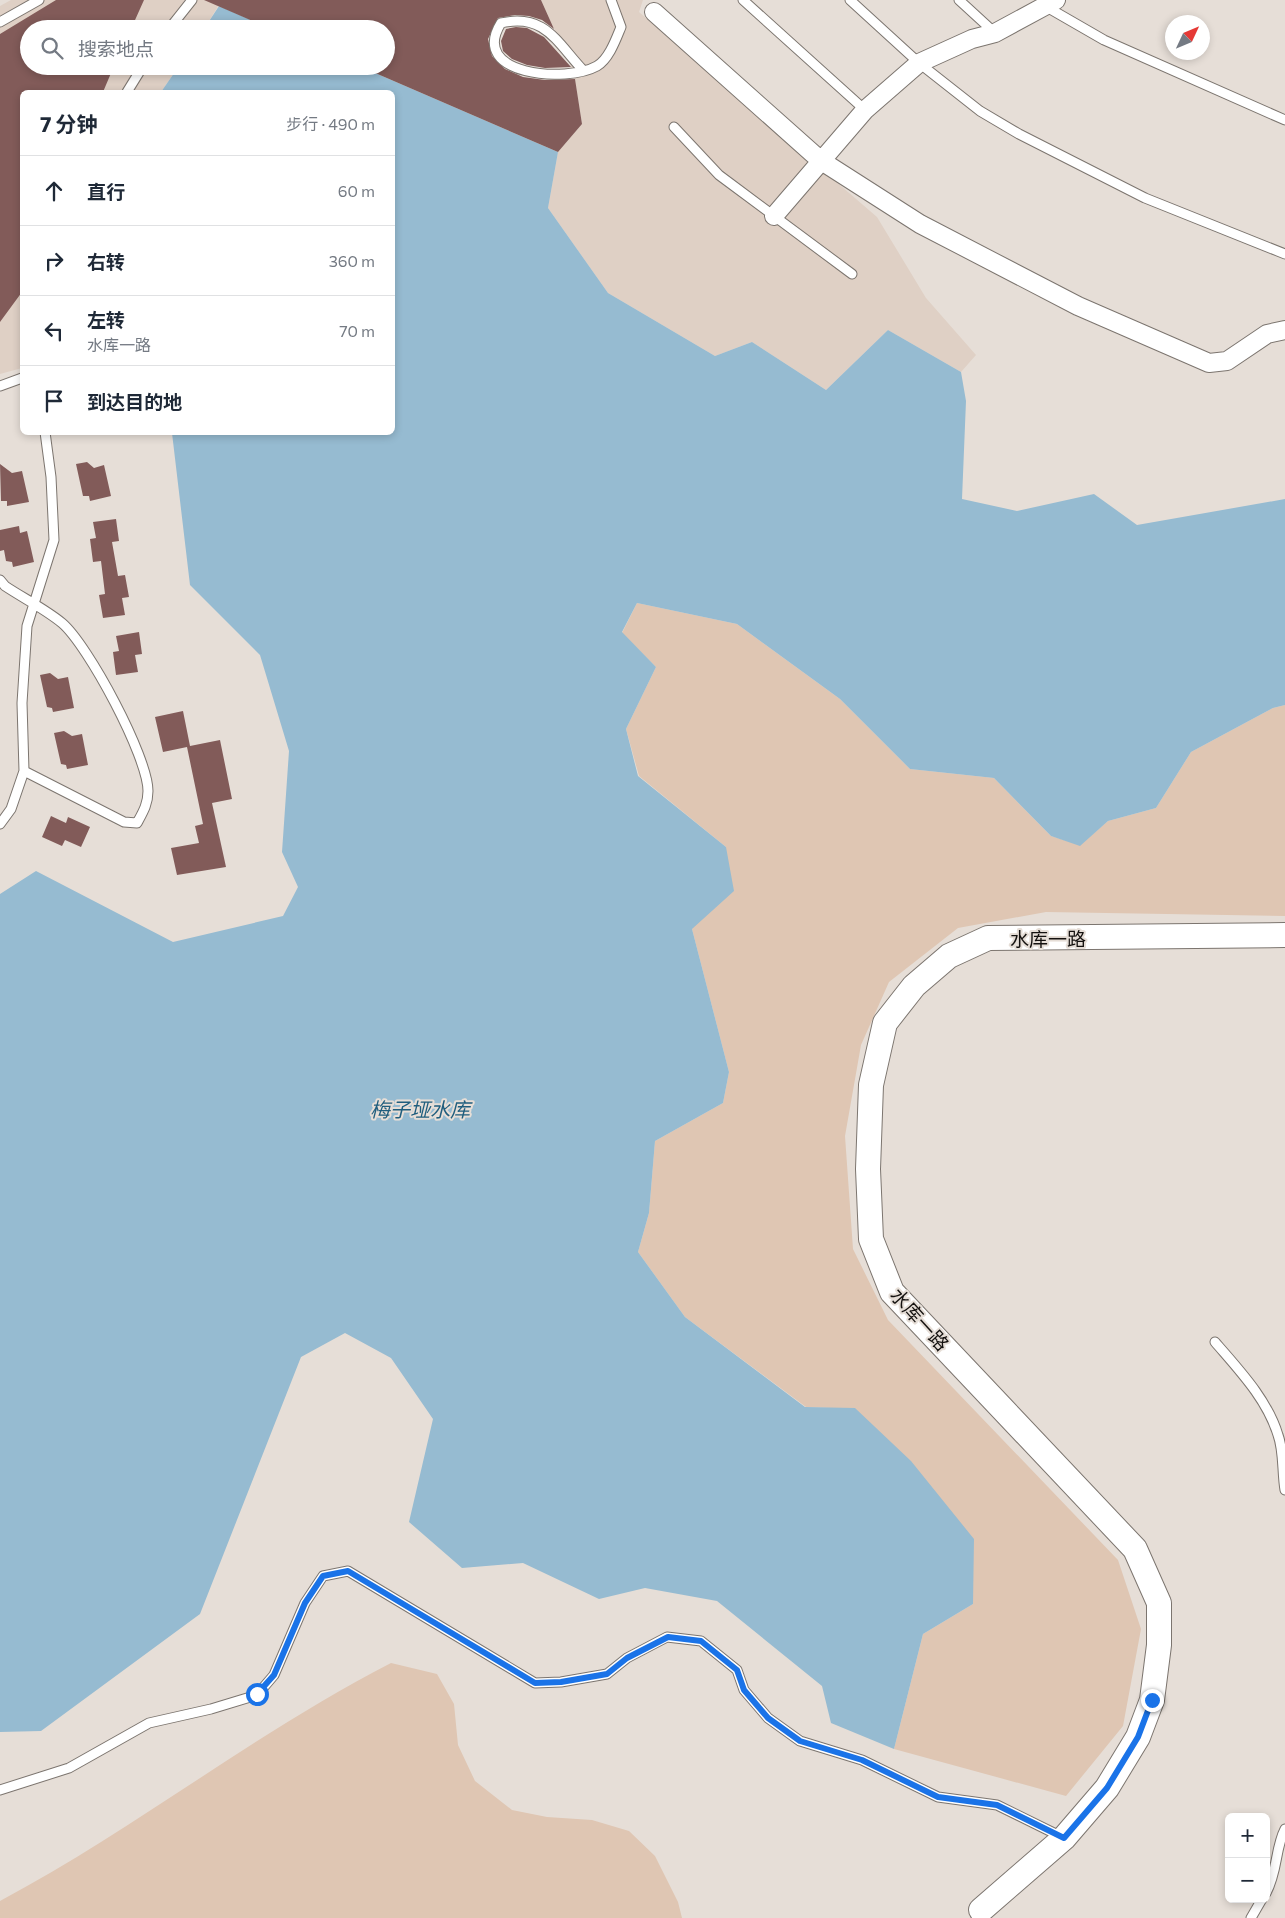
<!DOCTYPE html>
<html lang="zh">
<head>
<meta charset="utf-8">
<style>
	:root { --surface:#fff; --page:#f6f6f7; --text:#1f2937; --muted:#747a83; --line:#e0e1e3 }
	body { margin:0; font-family:Commissioner,"Noto Sans SC",sans-serif; background:var(--page); color:var(--text) }
	.controls { position:absolute; right:15px; bottom:15px; display:grid; overflow:hidden; border-radius:8px; box-shadow:0 2px 8px #0003 }
	.controls button { width:45px; height:45px; display:grid; place-items:center; padding:0; border:0; border-bottom:1px solid var(--line); background:var(--surface); color:var(--text); font:25px sans-serif }
	.compass { position:absolute; left:1165px; top:15px; width:45px; height:45px; border-radius:50%; background:var(--surface); box-shadow:0 2px 8px #0003; rotate:46deg }
	.stop { position:absolute; width:15px; height:15px; margin:-11px; border:4px solid #1a73e8; border-radius:50%; background:#fff }
	.stop.end { background:#1a73e8; border-color:#fff; box-shadow:0 1px 5px #0008 }
	.list { margin:0; padding:0; list-style:none }
	h2 { display:flex; justify-content:space-between; align-items:center; height:65px; margin:0; padding:0 20px; font-size:21px }
	h2 small { font-size:16px; font-weight:400; color:var(--muted) }
	.list li { display:grid; grid-template-columns:32px 1fr auto; gap:15px; align-items:center; box-sizing:border-box; height:70px; padding:0 20px; border-top:1px solid var(--line) }
	.list b { display:block; font-size:19px; white-space:nowrap }
	.list p { margin:0; font-size:16px; white-space:nowrap; color:var(--muted) }
	.list em { font-size:16px; font-style:normal; color:var(--muted) }
	.icon { flex:none; width:28px; height:28px; fill:none; stroke:currentColor; stroke-width:2; stroke-linecap:round; stroke-linejoin:round }
	.map { position:relative; flex:none; width:1285px; height:1918px; overflow:hidden }
	.search { position:absolute; background:var(--surface); box-shadow:0 2px 8px #0003; left:20px; top:20px; width:375px; height:55px; display:flex; align-items:center; gap:12px; box-sizing:border-box; padding:0 18px; border-radius:28px; color:var(--muted); font-size:19px }
	.panel { position:absolute; background:var(--surface); box-shadow:0 2px 8px #0003; left:20px; top:90px; width:375px; height:345px; border-radius:8px }
	.map>svg:first-child { display:block }
</style>
</head>
<body>
<div class="map">
<svg width="1285" height="1918" viewBox="0 0 1285 1918">
	<rect width="100%" height="100%" fill="#e6ded7"/>
	<path fill="#dfd0c5" d="M11 0H222L204 29H29V66H179L161 92H22V368L0 374V6Z
		M541 0H643L639 12 877 217 926 298 976 355 961 372 888 330 826 390 752 342 715 356 608 293 548 208 558 152 582 124 574 73Z"/>
	<path fill="#dfc6b3" d="M637 603 737 624 840 699 910 769 994 778 1051 836 1080 845 1108 821 1156 808 1191 752 1273 708 1285 705V916L1046 912 958 928 889 982 861 1045 845 1136 853 1249 888 1320 1118 1560 1141 1629 1123 1726 1066 1796 894 1749 923 1634 973 1604 855 1409 806 1407 685 1317 638 1252 649 1213 655 1141 723 1103 729 1072 692 929 726 847 639 776 626 729 656 667 622 633Z
		M391 1663 437 1674 454 1704 458 1745 475 1781 512 1810 547 1817 592 1820 629 1831 655 1856 678 1902 682 1918H0V1901C135 1829 255 1733 391 1663Z"/>
	<path fill="#96bbd1" d="M219 6 271 29H204Z
		M179 66H359L558 152 548 208 608 293 715 356 752 342 826 390 888 330 961 372 966 401 962 499 1017 511 1094 494 1137 525 1285 499V705L1273 708 1191 752 1156 808 1108 821 1080 846 1051 836 994 778 910 769 840 699 737 624 637 603 622 632 656 667 626 729 638 776 726 847 734 891 692 929 729 1072 723 1103 655 1141 649 1213 638 1252 685 1317 805 1407 855 1408 911 1461 974 1539 973 1604 923 1634 894 1749 831 1723 822 1686 717 1601 645 1588 599 1599 523 1563 462 1568 409 1522 433 1419 391 1358 345 1333 301 1357 200 1614 41 1731 0 1732V894L36 871 173 942 283 916 298 887 282 852 289 751 260 655 190 585 172 433 392 432V92H161Z"/>
	<path fill="#825b59" d="M56 0H144L131 29H29V66H114L103 92H22V292L0 322V34Z
		M204 0H541L554 29 542 20 529 16 515 15 498 18 488 39 492 56 505 69 523 77 545 80 575 79 582 124 558 152 359 66H386V29H271Z
		M516 27 527 28 544 37 571 67 545 68 527 65 512 59 503 51 501 41 506 29Z
		M87 462 94 468 104 465 111 496 90 501 89 496H83L76 464Z
		M0 464 12 473 22 471 29 502 7 506V501H1Z
		M116 519 119 541 112 542 118 576 125 575 129 597 122 598 125 615 103 618 99 595 105 594 101 561 93 562 90 539 96 538 93 522Z
		M19 526 20 533 27 531 34 562 13 567 12 562 6 561 4 550 0 551V530Z
		M139 632 142 654 135 655 138 672 116 675 113 652 119 651 116 636Z
		M50 673 58 679 68 677 74 708 53 712 52 708 47 707 40 675Z
		M183 711 190 746 220 740 232 799 212 803 226 867 177 875 171 848 199 843 195 826 203 824 187 747 163 752 155 717Z
		M64 731 72 736 82 734 88 765 67 769 66 765 61 764 54 733Z
		M51 816 66 823 68 817 90 827 81 847 65 840 62 846 42 837Z"/>
	<g fill="none" stroke-linecap="round" stroke-linejoin="round">
		<g stroke="#7c756f" stroke-width="11">
			<path id="lane" d="M743 0 865 110
				M850 0 919 63 980 111 1019 134 1145 198 1285 254
				M959 0 995 33
				M1045 6 1104 40 1285 120
				M0 22 39 0
				M169 29 192 0
				M582 69C556 41 544 13 501 23 468 76 567 83 597 66 609 59 616 39 621 27L611 0
				M127 92 143 66
				M674 127 719 175 852 274
				M0 386 22 378
				M0 580 5 586C23 598 45 609 62 623 88 645 148 757 148 791 148 804 143 812 137 823L124 822 24 771
				M0 824 11 809 24 771 22 703 27 626 54 540 51 477 45 432
				M1215 1342C1239 1370 1267 1399 1278 1435 1284 1451 1282 1473 1285 1490
				M0 1790 69 1768 149 1723 211 1709 257 1695 274 1675 305 1603 323 1576 348 1571 535 1683 561 1682 607 1674 627 1658 667 1637 701 1641 737 1670 744 1690 768 1718 800 1741 862 1760 938 1797 997 1805 1062 1837
				M1266 1893C1278 1871 1275 1848 1285 1829
				M1251 1918 1262 1899"/>
		</g>
		<g stroke="#7c756f" stroke-width="20">
			<path id="street" d="M654 12 820 160 920 224 1078 306 1209 363 1227 361 1267 334 1285 330
				M774 216 865 110 919 63 972 39 995 33 1056 0"/>
		</g>
		<g stroke="#7c756f" stroke-width="26">
			<path id="secondary" d="M981 1910 1064 1838 1107 1788 1138 1737 1152 1700 1159 1645V1603L1135 1549 892 1292 871 1239 868 1169 871 1085 885 1023 914 986 949 956 988 938 1285 935"/>
		</g>
		<use href="#lane" stroke="#fff" stroke-width="9"/>
		<use href="#street" stroke="#fff" stroke-width="18"/>
		<use href="#secondary" stroke="#fff" stroke-width="24"/>
	</g>
	<g fill="none" stroke-linecap="round" stroke-linejoin="round">
		<path stroke="#1a73e8" stroke-width="6" d="M257 1694 274 1675 305 1603 323 1576 348 1571 535 1683 561 1682 607 1674 627 1658 668 1637 701 1641 737 1670 744 1690 768 1718 800 1741 862 1760 938 1797 997 1805 1064 1838 1107 1788 1138 1737 1152 1700"/>
	</g>
	<g text-anchor="middle" dominant-baseline="central" stroke-width="4" stroke-linejoin="round" paint-order="stroke">
		<g font-size="19" fill="#14110f" stroke="#e6ded7">
			<text x="1048" y="938">水库一路</text>
			<text transform="translate(920 1319) rotate(48)">水库一路</text>
		</g>
		<g font-size="20" font-style="italic" fill="#205e7e" stroke="#e6ded7">
			<text x="420" y="1109">梅子垭水库</text>
		</g>
	</g>
</svg>
<div class="controls">
<button>+</button>
<button>−</button>
</div>
<svg class="compass" viewBox="-18 -18 36 36"><path d="M0-13l5 13h-10z" fill="#e53935"/><path d="M0 13l5-13h-10z" fill="#747a83"/></svg>
<div class="stop" style="left:257px;top:1694px"></div>
<div class="stop end" style="left:1152px;top:1700px"></div>
<div class="search"><svg class="icon" aria-label="search" viewBox="0 0 24 24"><circle cx="10" cy="10" r="6"/><path d="M15 15l6 6"/></svg>搜索地点</div>
<section class="panel">
<h2>7 分钟<small>步行 · 490 m</small></h2>
<ul class="list">
<li><svg class="icon" aria-label="ahead" viewBox="0 0 24 24"><path d="M12 20V5M6 11l6-6 6 6"/></svg><div><b>直行</b></div><em>60 m</em></li>
<li><svg class="icon" aria-label="right" viewBox="0 0 24 24"><path d="M7 20v-9h11M14 6l5 5-5 5"/></svg><div><b>右转</b></div><em>360 m</em></li>
<li><svg class="icon" aria-label="left" viewBox="0 0 24 24"><path d="M17 20v-9H6M10 6l-5 5 5 5"/></svg><div><b>左转</b><p>水库一路</p></div><em>70 m</em></li>
<li><svg class="icon" aria-label="arrive" viewBox="0 0 24 24"><path d="M6 21V4h12l-3 4 3 4H6"/></svg><div><b>到达目的地</b></div></li>
</ul>
</section>
</div>
</body>
</html>
